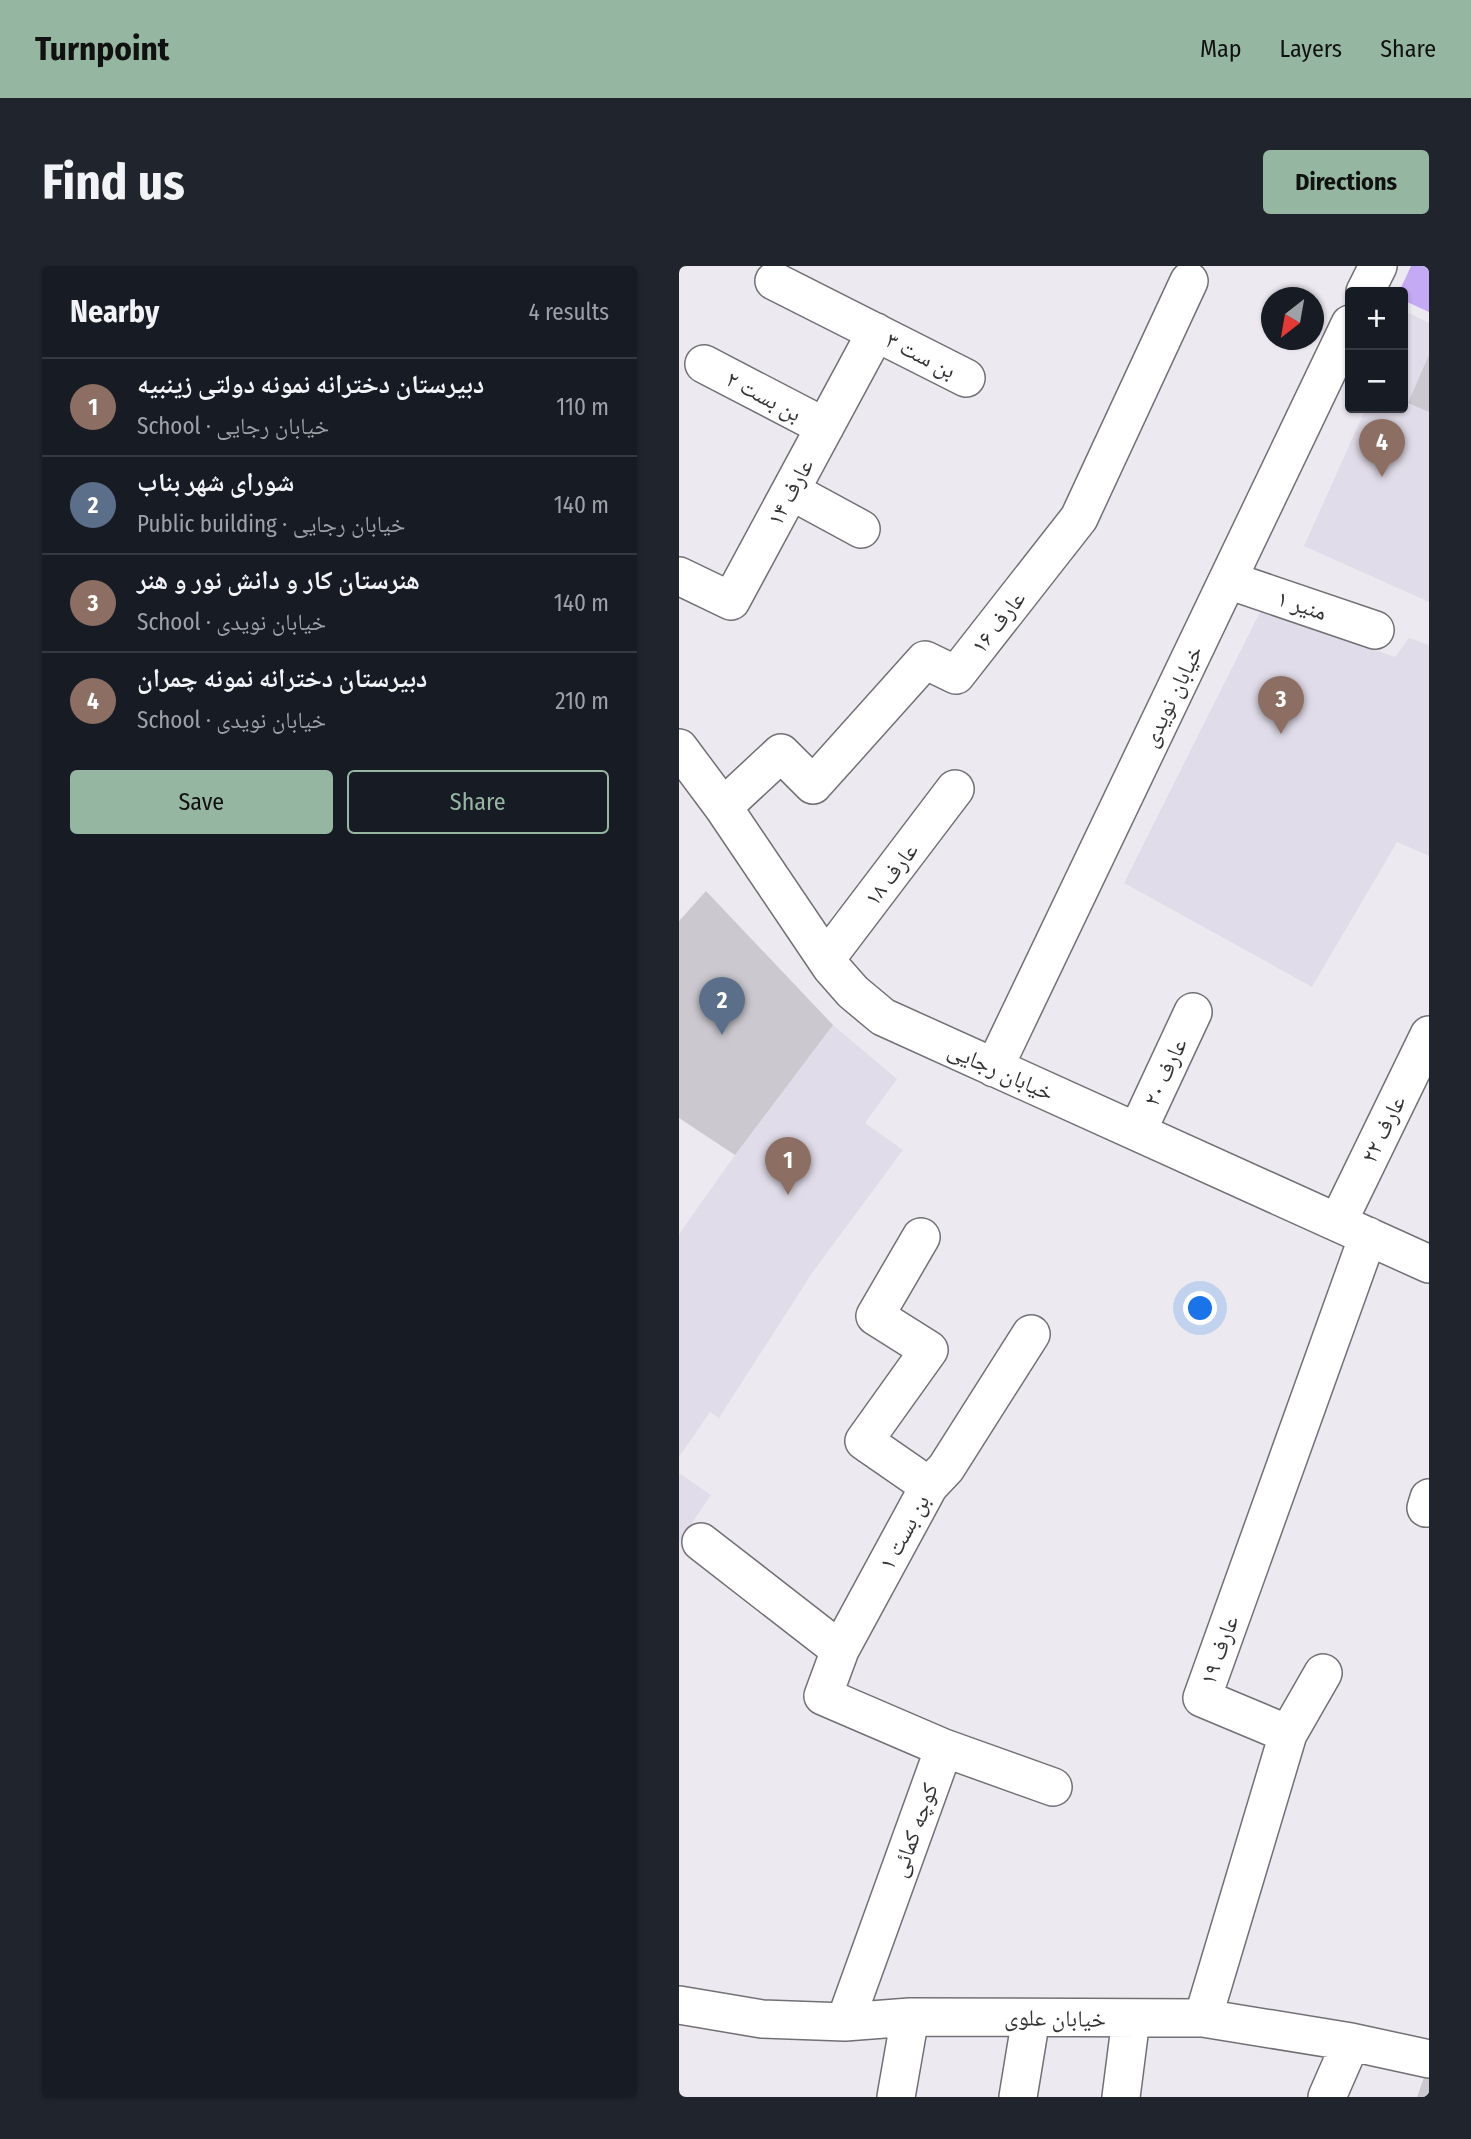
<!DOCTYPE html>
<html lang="en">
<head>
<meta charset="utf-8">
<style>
	:root { --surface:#171b24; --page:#20242c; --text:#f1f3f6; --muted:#9ea1a6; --line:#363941; --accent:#95b6a1 }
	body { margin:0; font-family:"Fira Sans Condensed","Noto Naskh Arabic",sans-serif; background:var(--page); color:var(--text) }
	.controls { position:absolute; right:21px; top:21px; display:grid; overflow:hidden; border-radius:7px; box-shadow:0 2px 5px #0004 }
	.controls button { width:63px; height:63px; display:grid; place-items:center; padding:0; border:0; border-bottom:2px solid var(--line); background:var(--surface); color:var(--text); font:35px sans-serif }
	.compass { position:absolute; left:582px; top:21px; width:63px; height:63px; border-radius:50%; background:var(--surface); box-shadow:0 2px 5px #0004; rotate:211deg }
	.you { position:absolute; left:522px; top:1043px; width:24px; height:24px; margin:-18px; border:5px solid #fff; border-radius:50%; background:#1a73e8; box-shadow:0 0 0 10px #1a73e833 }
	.badge { display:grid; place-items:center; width:46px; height:46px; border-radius:50%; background:var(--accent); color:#fff; font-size:23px; font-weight:700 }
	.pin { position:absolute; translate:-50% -58px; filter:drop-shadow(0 2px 4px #0008) }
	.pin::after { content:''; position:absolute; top:37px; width:24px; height:21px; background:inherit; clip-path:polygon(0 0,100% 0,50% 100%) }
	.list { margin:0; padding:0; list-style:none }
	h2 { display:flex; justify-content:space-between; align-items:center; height:91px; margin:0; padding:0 28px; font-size:30px }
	h2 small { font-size:23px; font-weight:400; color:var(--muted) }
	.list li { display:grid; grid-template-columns:46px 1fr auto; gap:21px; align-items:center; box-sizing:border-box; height:98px; padding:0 28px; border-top:2px solid var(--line) }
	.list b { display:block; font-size:26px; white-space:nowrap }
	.list p { margin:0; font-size:23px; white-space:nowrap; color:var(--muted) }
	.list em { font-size:23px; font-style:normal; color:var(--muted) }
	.actions { display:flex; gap:14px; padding:21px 28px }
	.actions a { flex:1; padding:16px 0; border:2px solid var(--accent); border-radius:7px; text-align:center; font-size:24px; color:var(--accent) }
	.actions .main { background:var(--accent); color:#111 }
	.map { position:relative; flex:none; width:750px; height:1831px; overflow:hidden; border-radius:7px }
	header { display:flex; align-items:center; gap:42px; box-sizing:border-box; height:98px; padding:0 35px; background:var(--accent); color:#111 }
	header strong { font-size:33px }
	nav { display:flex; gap:38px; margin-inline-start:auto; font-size:24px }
	.intro { display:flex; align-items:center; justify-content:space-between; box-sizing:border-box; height:168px; padding:0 42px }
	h1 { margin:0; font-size:49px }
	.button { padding:18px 32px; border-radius:7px; background:var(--accent); color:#111; font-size:24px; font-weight:700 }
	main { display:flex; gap:42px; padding:0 42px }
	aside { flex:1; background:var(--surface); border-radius:7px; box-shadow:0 2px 5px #0004 }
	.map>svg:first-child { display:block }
</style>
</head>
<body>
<header>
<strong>Turnpoint</strong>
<nav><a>Map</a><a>Layers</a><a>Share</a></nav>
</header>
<div class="intro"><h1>Find us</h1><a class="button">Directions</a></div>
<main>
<aside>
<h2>Nearby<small>4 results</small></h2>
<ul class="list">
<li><span class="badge" style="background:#8d6e63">1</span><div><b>دبیرستان دخترانه نمونه دولتی زینبیه</b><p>School · خیابان رجایی</p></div><em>110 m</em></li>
<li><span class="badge" style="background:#5c6f8a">2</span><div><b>شورای شهر بناب</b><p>Public building · خیابان رجایی</p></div><em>140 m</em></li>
<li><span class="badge" style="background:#8d6e63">3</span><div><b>هنرستان کار و دانش نور و هنر</b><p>School · خیابان نویدی</p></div><em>140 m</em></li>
<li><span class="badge" style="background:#8d6e63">4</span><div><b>دبیرستان دخترانه نمونه چمران</b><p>School · خیابان نویدی</p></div><em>210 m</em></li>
</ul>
<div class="actions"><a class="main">Save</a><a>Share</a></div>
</aside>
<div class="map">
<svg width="750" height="1831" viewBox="0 0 750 1831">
	<rect width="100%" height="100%" fill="#eceaf0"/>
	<path fill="#e0dce9" d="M730 47 750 57V336L625 280 687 142H724V60Z
		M582 344 716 391 730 372 750 379V590L718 576 633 721 445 617Z
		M154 759 218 813 186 857 224 884 133 1007 40 1152 31 1146 0 1191V968L56 889Z
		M0 1207 32 1229 0 1276Z"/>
	<path fill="#c4aaf4" d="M732 0H750V46L724 34V26H720Z"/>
	<path fill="#cbc9cf" d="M750 89V146L729 137Z
		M27 625 154 759 56 889 0 852V655Z
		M748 1803 750 1804V1831H738Z"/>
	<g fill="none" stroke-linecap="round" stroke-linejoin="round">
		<g stroke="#717075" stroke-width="40">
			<path id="minor" d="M95 15 287 112
				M686 26 699 0
				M25 98 146 161
				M112 225 182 263
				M0 310 52 335 197 66
				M549 314 696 364
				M0 482 44 541 152 701 174 726 204 751 750 998
				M44 541 102 487 134 519 246 394 277 409 400 252 510 15
				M147 693 276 523
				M315 802 671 58
				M458 866 514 746
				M659 956 750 769
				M242 971 196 1050 250 1084 185 1175 250 1220 161 1384 144 1430 265 1482
				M250 1220 267 1202 352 1068
				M747 1242 750 1232
				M22 1276 161 1384
				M609 1468 523 1432 689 970
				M0 1739 83 1753 166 1756 231 1751 524 1752 672 1776 750 1793
				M524 1752 609 1468 644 1407
				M166 1756 265 1482 374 1521
				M217 1831 231 1751
				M339 1831 352 1752
				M442 1831 452 1753
				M648 1831 672 1776"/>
		</g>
		<use href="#minor" stroke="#fff" stroke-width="37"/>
	</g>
	<g text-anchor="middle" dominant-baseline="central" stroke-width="5" stroke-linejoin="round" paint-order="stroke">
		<g font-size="23" fill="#343336" stroke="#fff">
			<text transform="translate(242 89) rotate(27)">بن ست ۳</text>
			<text transform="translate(85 130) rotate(28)">بن بست ۲</text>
			<text transform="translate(111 226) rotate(-62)">عارف ۱۴</text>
			<text transform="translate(623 339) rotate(18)">منیر ۱</text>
			<text transform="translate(319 356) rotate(-52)">عارف ۱۶</text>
			<text transform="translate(493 430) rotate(-64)">خیابان نویدی</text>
			<text transform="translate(212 608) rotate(-53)">عارف ۱۸</text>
			<text transform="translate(322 805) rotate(24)">خیابان رجایی</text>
			<text transform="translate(486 806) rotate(-65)">عارف ۲۰</text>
			<text transform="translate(704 863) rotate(-64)">عارف ۲۲</text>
			<text transform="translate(225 1266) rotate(-62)">بن بست ۱</text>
			<text transform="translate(540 1384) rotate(-70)">عارف ۱۹</text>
			<text transform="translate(235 1564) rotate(-70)">کوچه کمائی</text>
			<text transform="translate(376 1752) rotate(1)">خیابان علوی</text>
		</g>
	</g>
</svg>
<div class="controls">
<button>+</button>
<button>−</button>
</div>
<svg class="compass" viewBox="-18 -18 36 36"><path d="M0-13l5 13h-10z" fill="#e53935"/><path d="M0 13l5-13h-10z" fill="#9ea1a6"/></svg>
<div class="you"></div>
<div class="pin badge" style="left:109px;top:929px;background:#8d6e63">1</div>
<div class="pin badge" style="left:43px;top:769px;background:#5c6f8a">2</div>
<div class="pin badge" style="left:602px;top:468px;background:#8d6e63">3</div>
<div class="pin badge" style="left:703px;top:211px;background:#8d6e63">4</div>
</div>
</main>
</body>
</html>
